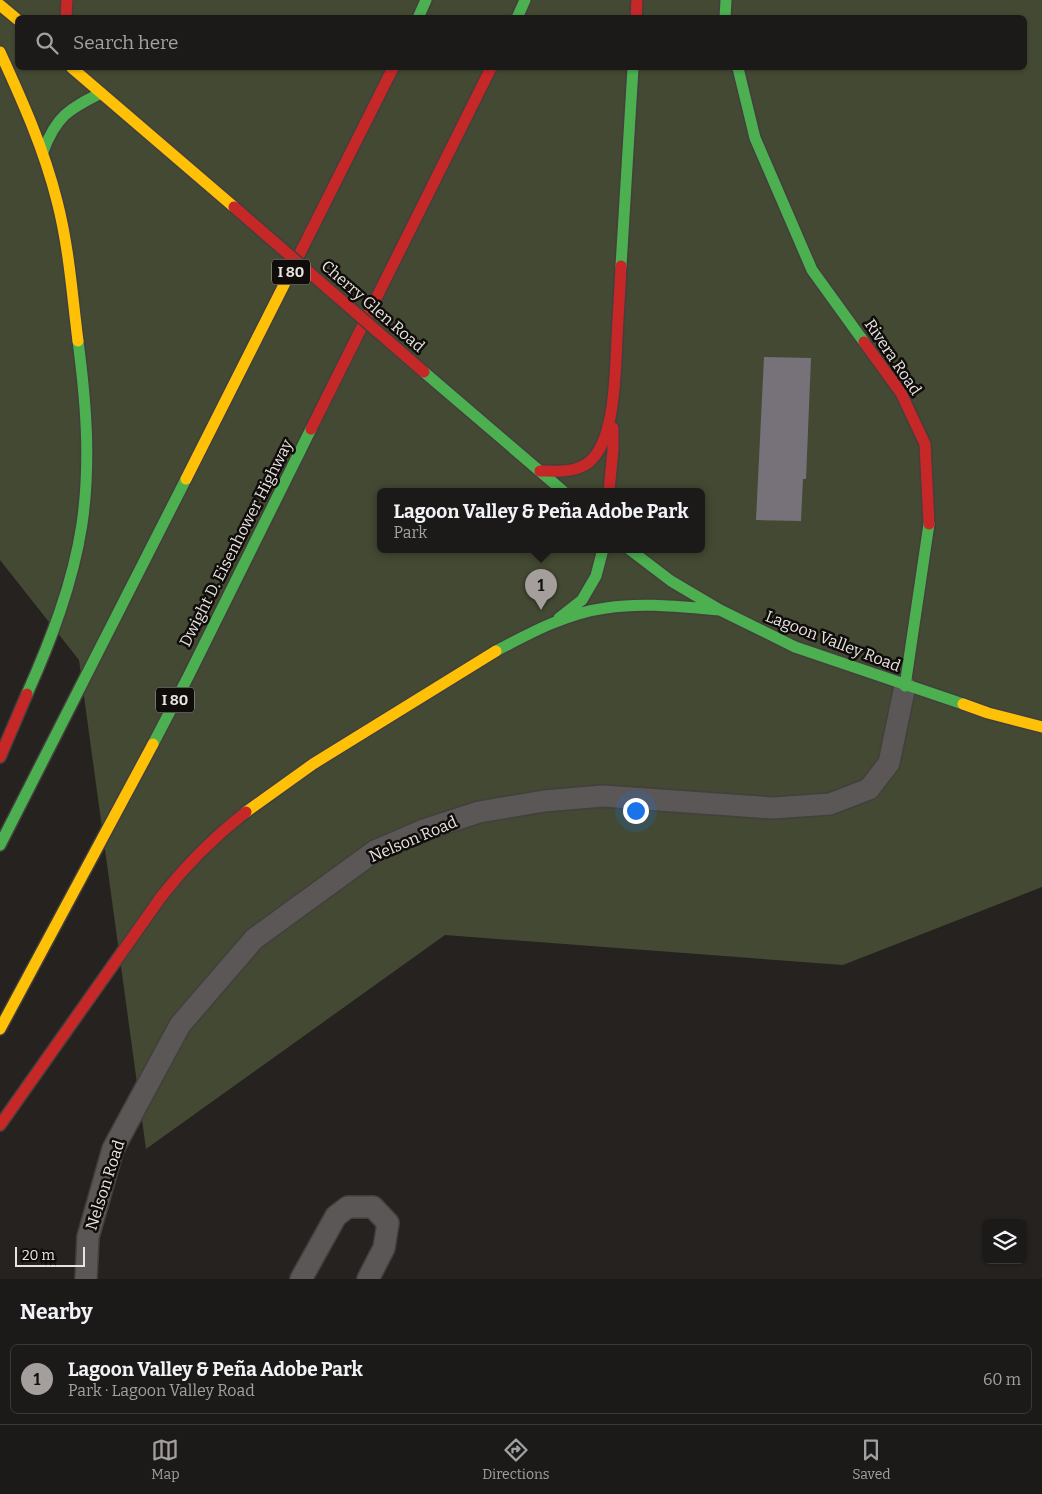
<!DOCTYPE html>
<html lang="en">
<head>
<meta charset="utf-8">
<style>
	:root { --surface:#1c1a18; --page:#252321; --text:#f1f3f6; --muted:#a0a1a2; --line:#3a3837; --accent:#a49f9d }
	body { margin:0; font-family:Bitter,serif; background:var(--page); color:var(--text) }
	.controls { position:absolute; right:15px; bottom:15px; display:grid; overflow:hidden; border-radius:8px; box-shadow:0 1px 4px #0004 }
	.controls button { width:45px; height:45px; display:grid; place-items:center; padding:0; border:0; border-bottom:1px solid var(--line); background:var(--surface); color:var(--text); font:25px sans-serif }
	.scale { position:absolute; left:15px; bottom:12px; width:70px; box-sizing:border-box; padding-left:5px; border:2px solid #e8e3e1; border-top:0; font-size:14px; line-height:18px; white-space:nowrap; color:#e8e3e1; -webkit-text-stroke:4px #0f0c0a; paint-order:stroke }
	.you { position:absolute; left:635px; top:810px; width:18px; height:18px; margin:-12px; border:4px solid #fff; border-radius:50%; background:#1a73e8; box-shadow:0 0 0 8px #1a73e833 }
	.badge { display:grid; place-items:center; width:32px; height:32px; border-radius:50%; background:var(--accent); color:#111; font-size:16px; font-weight:700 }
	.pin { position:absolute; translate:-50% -41px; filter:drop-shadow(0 1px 2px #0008) }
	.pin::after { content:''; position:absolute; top:26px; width:18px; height:15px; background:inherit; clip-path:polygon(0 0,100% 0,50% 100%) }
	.popup { position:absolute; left:377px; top:488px; width:328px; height:65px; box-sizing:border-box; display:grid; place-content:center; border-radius:8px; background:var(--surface); filter:drop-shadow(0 1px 4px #0005); font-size:16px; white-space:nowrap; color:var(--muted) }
	.popup b { font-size:19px; color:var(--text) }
	.popup::after { content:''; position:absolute; left:50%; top:100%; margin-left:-10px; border:10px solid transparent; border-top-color:var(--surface) }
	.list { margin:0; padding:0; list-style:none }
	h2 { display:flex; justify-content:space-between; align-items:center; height:65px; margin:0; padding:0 20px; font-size:21px }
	h2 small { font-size:16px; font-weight:400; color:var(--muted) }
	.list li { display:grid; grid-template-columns:32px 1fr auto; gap:15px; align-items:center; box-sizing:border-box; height:70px; margin:0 10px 10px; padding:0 10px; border:1px solid var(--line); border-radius:8px }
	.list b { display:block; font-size:19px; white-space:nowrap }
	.list p { margin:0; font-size:16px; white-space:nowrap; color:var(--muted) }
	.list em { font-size:16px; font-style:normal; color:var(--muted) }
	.icon { flex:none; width:28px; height:28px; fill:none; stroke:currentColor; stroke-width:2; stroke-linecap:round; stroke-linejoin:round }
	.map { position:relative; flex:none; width:1042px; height:1279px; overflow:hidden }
	.search { position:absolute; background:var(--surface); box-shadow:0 1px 4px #0004; left:15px; right:15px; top:15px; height:55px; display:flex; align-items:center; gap:12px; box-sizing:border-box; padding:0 18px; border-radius:8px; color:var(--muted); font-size:19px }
	.sheet { height:145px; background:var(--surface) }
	nav { display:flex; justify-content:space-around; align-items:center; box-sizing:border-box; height:70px; border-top:1px solid var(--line); background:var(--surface); font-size:14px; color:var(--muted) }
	nav a { display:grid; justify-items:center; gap:2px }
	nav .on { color:var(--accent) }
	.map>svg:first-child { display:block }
</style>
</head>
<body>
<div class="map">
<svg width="1042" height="1279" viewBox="0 0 1042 1279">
	<rect width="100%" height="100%" fill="#262220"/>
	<path fill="#434932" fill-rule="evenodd" d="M0 0H1042V887L843 965 445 935 146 1149 79 660 0 560ZM18 18H1024V68H18ZM381 491H701V549H381Z"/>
	<path fill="#77727a" d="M764 357 811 358 806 479H803L801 521 756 520Z"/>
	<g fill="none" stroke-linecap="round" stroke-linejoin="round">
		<g stroke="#423f3d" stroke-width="24">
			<path id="street" d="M86 1279 88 1237 113 1149 180 1025 254 939 375 851 424 830 479 812 544 801 603 796 773 808 830 804 869 789 889 763 905 686
				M301 1279 336 1216 348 1207H373L388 1223 384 1248 368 1279"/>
		</g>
		<g stroke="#423f3d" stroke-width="14">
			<path id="fast" d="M418 18 426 0
				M517 18 525 0
				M725 18 726 0
				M738 68 755 138 812 270 864 342
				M43 152C56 116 69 109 101 93
				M621 266 633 68
				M424 372 563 491
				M629 549 671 581 720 610 795 647 963 704
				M559 618 582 600 596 576 603 549
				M496 651C530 633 567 613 606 608 644 602 682 607 720 610
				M905 686 929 524
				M27 694C51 640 73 583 82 524 91 462 86 402 78 341
				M153 744 188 677 311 429
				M0 845 186 479"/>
		</g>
		<g stroke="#423f3d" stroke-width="14">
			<path id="slow" d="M0 5 18 20
				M0 52C22 100 44 149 57 201 69 247 72 294 78 341
				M72 68 234 207
				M186 479 292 269
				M963 704 988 713 1042 727
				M246 812 313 764 496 651
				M0 1029 153 744"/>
		</g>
		<g stroke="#423f3d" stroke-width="14">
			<path id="jam" d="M66 18 67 0
				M636 18 637 0
				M292 269 393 68
				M864 342 901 393 925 444 929 524
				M311 429 491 68
				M540 471C557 471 574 473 588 463 616 442 615 371 617 339 618 315 620 291 621 266
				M609 491 613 450V428
				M0 757 27 694
				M0 1125 161 897C186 865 214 837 246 812"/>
		</g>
		<use href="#street" stroke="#5b5756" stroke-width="21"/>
		<use href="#fast" stroke="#4caf50" stroke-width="11"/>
		<use href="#slow" stroke="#ffc107" stroke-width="11"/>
		<use href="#jam" stroke="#c62828" stroke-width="11"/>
		<g stroke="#423f3d" stroke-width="14" stroke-linecap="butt">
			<path id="jam-bridge" d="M234 207 424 372"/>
		</g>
		<use href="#jam-bridge" stroke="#c62828" stroke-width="11"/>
	</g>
	<g text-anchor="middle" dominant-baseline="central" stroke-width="5" stroke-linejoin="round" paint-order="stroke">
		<g fill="#0f0c0a" stroke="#a7a2a0" stroke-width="1">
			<rect x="272" y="259.5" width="38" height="25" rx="4"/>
			<rect x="156" y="687.5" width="38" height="25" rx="4"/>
		</g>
		<g font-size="15" font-weight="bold" fill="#e8e3e1">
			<text x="291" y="272">I 80</text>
			<text x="175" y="700">I 80</text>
		</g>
		<g font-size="16" fill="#e8e3e1" stroke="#0f0c0a">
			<text transform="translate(373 306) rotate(41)">Cherry Glen Road</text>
			<text transform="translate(893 357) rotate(56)">Rivera Road</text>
			<text transform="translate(236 543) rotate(-63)">Dwight D. Eisenhower Highway</text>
			<text transform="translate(833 641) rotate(21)">Lagoon Valley Road</text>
			<text transform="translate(413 839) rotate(-23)">Nelson Road</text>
			<text transform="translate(105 1185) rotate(-72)">Nelson Road</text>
		</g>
	</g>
</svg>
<div class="controls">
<button><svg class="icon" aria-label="layers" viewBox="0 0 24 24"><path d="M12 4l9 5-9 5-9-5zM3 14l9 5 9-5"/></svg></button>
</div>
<div class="scale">20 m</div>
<div class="you"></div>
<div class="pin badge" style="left:541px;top:610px">1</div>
<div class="popup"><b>Lagoon Valley &amp; Peña Adobe Park</b>Park</div>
<div class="search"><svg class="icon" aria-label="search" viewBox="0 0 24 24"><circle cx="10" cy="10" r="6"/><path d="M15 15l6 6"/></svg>Search here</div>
</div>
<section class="sheet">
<h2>Nearby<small></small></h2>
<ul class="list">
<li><span class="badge">1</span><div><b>Lagoon Valley &amp; Peña Adobe Park</b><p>Park · Lagoon Valley Road</p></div><em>60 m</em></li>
</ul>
</section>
<nav>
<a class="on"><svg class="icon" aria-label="map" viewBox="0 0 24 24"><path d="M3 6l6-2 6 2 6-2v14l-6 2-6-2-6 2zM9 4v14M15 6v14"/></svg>Map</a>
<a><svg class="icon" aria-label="directions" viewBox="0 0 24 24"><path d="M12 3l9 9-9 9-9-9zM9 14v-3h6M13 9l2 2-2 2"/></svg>Directions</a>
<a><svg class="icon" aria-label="saved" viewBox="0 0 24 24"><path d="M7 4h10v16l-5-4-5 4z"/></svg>Saved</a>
</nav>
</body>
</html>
